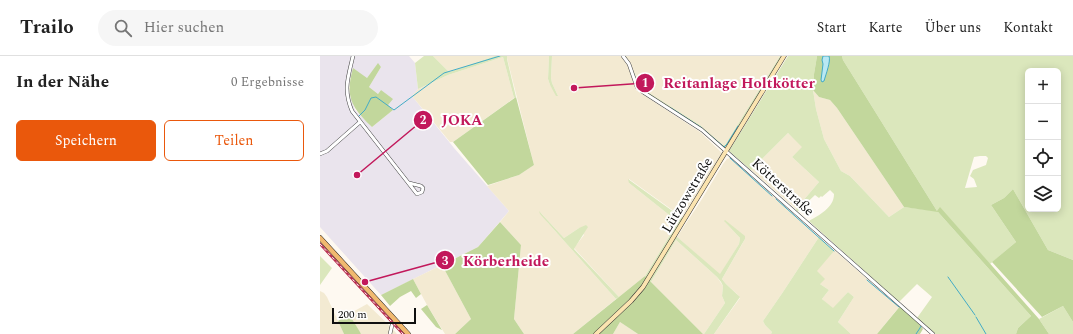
<!DOCTYPE html>
<html lang="de">
<head>
<meta charset="utf-8">
<style>
	:root { --surface:#fff; --page:#f6f6f6; --text:#222; --muted:#767676; --line:#e0e0e0; --accent:#ea580c }
	body { margin:0; font-family:Spectral,serif; background:var(--page); color:var(--text) }
	.controls { position:absolute; right:12px; top:12px; display:grid; overflow:hidden; border-radius:6px; box-shadow:0 2px 10px #0003 }
	.controls button { width:36px; height:36px; display:grid; place-items:center; padding:0; border:0; border-bottom:1px solid var(--line); background:var(--surface); color:var(--text); font:20px sans-serif }
	.scale { position:absolute; left:12px; bottom:10px; width:84px; box-sizing:border-box; padding-left:4px; border:2px solid #0f0f0f; border-top:0; font-size:11px; line-height:14px; white-space:nowrap; color:#0f0f0f; -webkit-text-stroke:3px #fff; paint-order:stroke }
	.list { margin:0; padding:0; list-style:none }
	h2 { display:flex; justify-content:space-between; align-items:center; height:52px; margin:0; padding:0 16px; font-size:17px }
	h2 small { font-size:13px; font-weight:400; color:var(--muted) }
	.actions { display:flex; gap:8px; padding:12px 16px }
	.actions a { flex:1; padding:9px 0; border:1px solid var(--accent); border-radius:6px; text-align:center; font-size:14px; color:var(--accent) }
	.actions .main { background:var(--accent); color:#fff }
	.icon { flex:none; width:22px; height:22px; fill:none; stroke:currentColor; stroke-width:2; stroke-linecap:round; stroke-linejoin:round }
	.map { position:relative; flex:none; width:753px; height:278px; overflow:hidden }
	header { display:flex; align-items:center; gap:24px; box-sizing:border-box; height:56px; padding:0 20px; background:var(--surface); border-bottom:1px solid var(--line) }
	header strong { font-size:19px }
	nav { display:flex; gap:22px; margin-inline-start:auto; font-size:14px }
	.search { width:280px; height:36px; background:var(--page); display:flex; align-items:center; gap:10px; box-sizing:border-box; padding:0 14px; border-radius:22px; color:var(--muted); font-size:15px }
	main { display:flex }
	aside { flex:1; background:var(--surface) }
	.map>svg:first-child { display:block }
</style>
</head>
<body>
<header>
<strong>Trailo</strong>
<div class="search"><svg class="icon" aria-label="search" viewBox="0 0 24 24"><circle cx="10" cy="10" r="6"/><path d="M15 15l6 6"/></svg>Hier suchen</div>
<nav><a>Start</a><a>Karte</a><a>Über uns</a><a>Kontakt</a></nav>
</header>
<main>
<aside>
<h2>In der Nähe<small>0 Ergebnisse</small></h2>
<ul class="list">
</ul>
<div class="actions"><a class="main">Speichern</a><a>Teilen</a></div>
</aside>
<div class="map">
<svg width="753" height="278" viewBox="0 0 753 278">
	<rect width="100%" height="100%" fill="#fef9f1"/>
	<path fill="#eae4ed" fill-rule="evenodd" d="M0 0H89L95 7 98 33 92 40 134 92 189 155 158 191 61 239 0 171ZM58 8 61 11 49 31 58 38 61 34 68 49 73 54 52 71 35 54 30 39 29 32 30 22H47Z"/>
	<path fill="#f3ead2" d="M113 0H175L129 16Z
		M187 0H229L228 23 230 29 238 40 232 27 231 22 232 0H301L308 9 316 34 380 76 402 97 362 161 309 123V127L358 166 325 220 299 241 254 192 264 179 259 172 244 182 220 156 228 167 296 243 253 278H204L194 263 201 189 180 166 189 155 167 130 199 119 214 109 187 2Z
		M306 0H460L405 89H403L380 69 323 33 320 29Z
		M183 1 194 42 133 86H130L92 40 98 33 128 19Z
		M493 34 499 41 510 44 517 52 584 151 569 161 530 120 521 115 504 83 496 53Z
		M468 77 483 91 472 101 499 126 476 153 431 114Z
		M410 102 499 181 463 236 443 265 445 269 452 276 451 278H394L420 242 417 238 406 228 402 223 425 183 404 165 420 182 419 188 400 219 357 181 382 143 403 108 407 103Z
		M356 184 397 221 403 230 402 240 405 247 384 278H383L331 226Z
		M514 194 579 251 557 278H531L518 266 534 241 528 236 513 253 502 243 509 234 500 228 496 215Z
		M122 209 151 263 135 278H125L107 249 93 223Z
		M0 235 4 237 7 241 24 278H0Z
		M47 248 69 269 77 278H41L29 258Z
		M300 266 318 278H293Z"/>
	<path fill="#dbe7bc" fill-rule="evenodd" d="M104 0H113L129 16 175 0H187V3L196 41 194 42 183 1 128 19 98 33 95 7Z
		M229 0H232L231 22 232 27 238 40H236L230 29 228 23Z
		M304 0H306L320 29 323 33 380 69 403 89H405L460 0H462L405 92H403L382 74 317 31 309 8Z
		M468 0H497L494 18 493 34 496 53 504 83 521 115 530 120 569 161 584 151 617 155 523 4 522 0H753V204L728 194 693 133 684 142 671 149 696 186 670 208 620 152 618 156 711 260 698 272 696 278H615L597 262 612 241 597 228 579 246 489 165C499 159 514 152 514 138L510 134 502 141 501 140 499 142 495 139 477 156 476 153 499 126 472 101 482 91 468 77 431 114 409 95ZM708 15H738V153H708ZM660 100H666L668 102 666 109 653 114 650 120 654 123 657 131 645 132 654 101Z
		M308 123 365 164 356 180 400 218 419 188 420 182 404 165 405 164 425 180V183L422 188 402 223 406 228 420 241 394 278H384L405 247 402 240 403 230 401 226 397 221 356 184 331 226 325 220 358 166 309 127Z
		M219 155 244 182 259 172 266 169 268 171 254 193 299 241 296 243 228 167 220 158Z
		M499 181 514 195 497 215 505 223 500 228 509 234 502 243 513 252 528 236 534 241 518 266 531 278H451L452 276 445 269 443 265 463 236Z
		M0 200 12 212 0 229Z
		M743 250 753 266V278H729L719 263Z"/>
	<path fill="#c2d79c" d="M497 0H522L523 4 617 155 620 151 719 263 729 278H696L698 272 711 260 618 156 584 151 517 52 510 44 499 41 493 34 494 18Z
		M58 7 61 11 49 31 58 38 61 34 73 43 68 49 73 54 52 71C31 51 25 41 33 12L47 22Z
		M196 41 214 109 199 119 168 129 133 86Z
		M693 133 728 194 753 204V266L743 250 722 261 672 206 696 186 671 149 684 142Z
		M180 166 201 189 194 263 204 278H135L151 263 122 209 158 191Z
		M325 220 383 278H318L300 266 293 278H253Z
		M93 223 101 238 96 242 91 235 80 241 70 250 61 239Z
		M107 249 122 274 116 271 101 253Z
		M581 249 601 270 603 273 600 278H557Z
		M29 258 40 276 41 278H24L18 265Z"/>
	<path fill="#b9e8f3" stroke="#43abc6" d="M503 0H509C511 5 506 18 504 25L502 26 501 24 503 8 502 4Z"/>
	<g fill="none" stroke-linecap="round" stroke-linejoin="round">
		<path stroke="#43abc6" stroke-width="1" d="M315 22 320 32 325 35
			M351 52 382 72
			M39 60 45 54 51 42 56 41 74 54 124 17 180 0
			M384 74 404 91 407 88 418 70
			M410 102 452 140
			M456 143 514 195
			M628 221 655 259
			M547 224 579 251
			M656 261 666 278
			M596 278 600 272 601 270"/>
		<g stroke="#424242" stroke-width="4">
			<path id="street" d="M33 0C28 22 23 33 32 55L97 138 102 136 103 132 101 130 89 127
				M303 0 309 8 317 31 323 36 382 74 613 278
				M0 98 7 95 40 66
				M70 278 72 269 76 265"/>
		</g>
		<g stroke="#313131" stroke-width="5">
			<path id="secondary" d="M276 278 311 245 323 231 464 0"/>
		</g>
		<g stroke="#202020" stroke-width="5.5">
			<path id="primary" d="M0 182 88 278"/>
		</g>
		<use href="#street" stroke="#fff" stroke-width="3"/>
		<use href="#secondary" stroke="#fbe4b0" stroke-width="4"/>
		<use href="#primary" stroke="#f1b96f" stroke-width="4.5"/>
		<g stroke="#b82e4e" stroke-width="2.5">
			<path id="rail" d="M0 188 83 278"/>
		</g>
		<use href="#rail" stroke="#fff" stroke-width="1" stroke-dasharray="3" stroke-linecap="butt"/>
	</g>
	<g text-anchor="middle" dominant-baseline="central" stroke-width="4" stroke-linejoin="round" paint-order="stroke">
		<g font-size="14" fill="#0f0f0f" stroke="#fff">
			<text transform="translate(463 131) rotate(42)">Kötterstraße</text>
			<text transform="translate(367 139) rotate(-59)">Lützowstraße</text>
		</g>
	</g>
	<path fill="none" stroke="#c2185b" stroke-width="1.5" d="M254 32L325 27M37 119L103 64M45 226L125 204"/>
	<g fill="#c2185b" stroke="#fff" stroke-width="1.5">
		<circle cx="254" cy="32" r="4"/>
		<circle cx="37" cy="119" r="4"/>
		<circle cx="45" cy="226" r="4"/>
		<circle cx="325" cy="27" r="10"/>
		<circle cx="103" cy="64" r="10"/>
		<circle cx="125" cy="204" r="10"/>
	</g>
	<g font-size="12" text-anchor="middle" font-weight="bold" fill="#fff">
		<text x="325" y="31">1</text>
		<text x="103" y="68">2</text>
		<text x="125" y="209">3</text>
	</g>
	<g font-size="15" text-anchor="middle" font-weight="bold" fill="#c2185b" stroke="#fff" stroke-width="4" stroke-linejoin="round" paint-order="stroke">
		<text x="419" y="32">Reitanlage Holtkötter</text>
		<text x="142" y="69">JOKA</text>
		<text x="186" y="210">Körberheide</text>
	</g>
</svg>
<div class="controls">
<button>+</button>
<button>−</button>
<button><svg class="icon" aria-label="locate" viewBox="0 0 24 24"><circle cx="12" cy="12" r="6"/><path d="M12 2v4M12 18v4M2 12h4M18 12h4"/></svg></button>
<button><svg class="icon" aria-label="layers" viewBox="0 0 24 24"><path d="M12 4l9 5-9 5-9-5zM3 14l9 5 9-5"/></svg></button>
</div>
<div class="scale">200 m</div>
</div>
</main>
</body>
</html>
